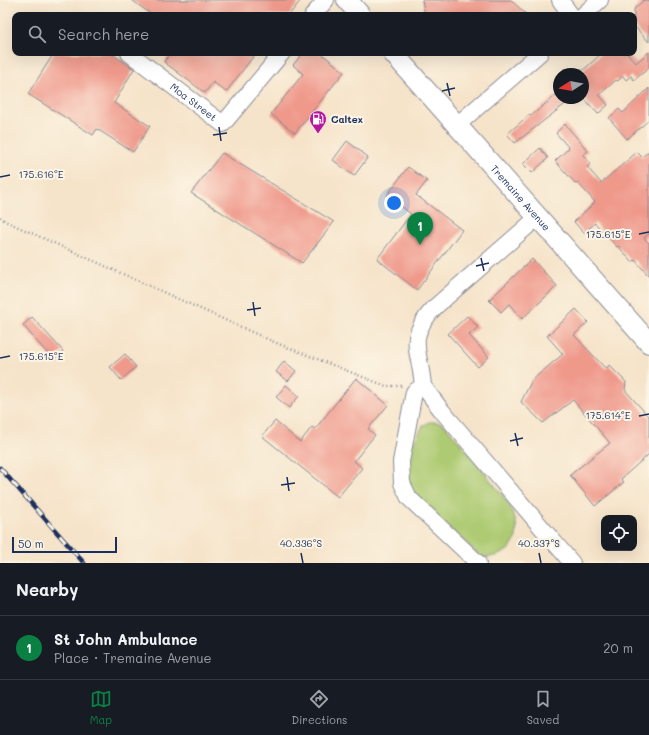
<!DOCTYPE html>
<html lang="en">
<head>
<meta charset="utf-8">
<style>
	:root { --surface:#171b24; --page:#20242c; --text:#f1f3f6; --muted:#9ea1a6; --line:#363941; --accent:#0b8043 }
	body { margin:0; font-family:Mali,sans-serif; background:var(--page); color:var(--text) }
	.controls { position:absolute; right:12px; bottom:12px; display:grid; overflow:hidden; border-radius:8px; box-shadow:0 4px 16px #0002 }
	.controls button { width:36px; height:36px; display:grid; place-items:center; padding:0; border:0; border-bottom:1px solid var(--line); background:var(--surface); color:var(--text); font:20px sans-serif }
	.compass { position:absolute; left:553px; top:68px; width:36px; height:36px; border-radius:50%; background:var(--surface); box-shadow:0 4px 16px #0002; rotate:259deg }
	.scale { position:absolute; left:12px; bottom:10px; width:105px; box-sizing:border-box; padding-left:4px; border:2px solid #1b2f5e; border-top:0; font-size:11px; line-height:14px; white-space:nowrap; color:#1b2f5e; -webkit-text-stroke:3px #fcf5e5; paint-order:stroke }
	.you { position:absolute; left:394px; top:203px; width:14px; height:14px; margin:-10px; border:3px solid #fff; border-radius:50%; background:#1a73e8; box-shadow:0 0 0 6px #1a73e833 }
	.badge { display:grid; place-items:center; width:26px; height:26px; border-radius:50%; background:var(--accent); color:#fff; font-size:13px; font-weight:700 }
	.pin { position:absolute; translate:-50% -33px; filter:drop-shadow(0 1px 2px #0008) }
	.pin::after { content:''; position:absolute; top:21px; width:14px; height:12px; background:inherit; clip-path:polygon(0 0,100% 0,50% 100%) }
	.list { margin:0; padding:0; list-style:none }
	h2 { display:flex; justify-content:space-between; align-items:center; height:52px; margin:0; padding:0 16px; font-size:17px }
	h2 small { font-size:13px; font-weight:400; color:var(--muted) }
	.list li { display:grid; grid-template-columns:26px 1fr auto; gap:12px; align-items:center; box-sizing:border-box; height:64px; padding:0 16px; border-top:1px solid var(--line) }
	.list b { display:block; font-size:15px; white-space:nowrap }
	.list p { margin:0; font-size:13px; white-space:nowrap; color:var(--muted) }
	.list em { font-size:13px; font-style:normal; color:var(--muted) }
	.icon { flex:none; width:22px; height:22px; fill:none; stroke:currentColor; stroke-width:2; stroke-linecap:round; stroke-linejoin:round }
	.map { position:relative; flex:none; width:649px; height:563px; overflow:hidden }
	.search { position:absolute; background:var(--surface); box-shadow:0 4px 16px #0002; left:12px; right:12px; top:12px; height:44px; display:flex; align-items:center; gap:10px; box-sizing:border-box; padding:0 14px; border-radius:8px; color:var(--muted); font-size:15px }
	.sheet { height:116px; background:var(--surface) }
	nav { display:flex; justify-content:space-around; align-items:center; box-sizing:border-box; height:56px; border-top:1px solid var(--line); background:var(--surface); font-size:11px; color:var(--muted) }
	nav a { display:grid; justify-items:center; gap:2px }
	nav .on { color:var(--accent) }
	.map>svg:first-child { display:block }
</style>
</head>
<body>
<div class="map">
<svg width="649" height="563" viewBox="0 0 649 563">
	<rect width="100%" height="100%" fill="#fcf5e5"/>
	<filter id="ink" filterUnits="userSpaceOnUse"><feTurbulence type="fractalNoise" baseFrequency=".025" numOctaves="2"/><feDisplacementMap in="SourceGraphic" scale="8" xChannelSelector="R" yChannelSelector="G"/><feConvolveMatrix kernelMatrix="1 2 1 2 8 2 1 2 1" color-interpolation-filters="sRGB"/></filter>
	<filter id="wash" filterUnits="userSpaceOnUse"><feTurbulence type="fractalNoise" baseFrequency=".012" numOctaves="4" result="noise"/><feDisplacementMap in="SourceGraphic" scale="16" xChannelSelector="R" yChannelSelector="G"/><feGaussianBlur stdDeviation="0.9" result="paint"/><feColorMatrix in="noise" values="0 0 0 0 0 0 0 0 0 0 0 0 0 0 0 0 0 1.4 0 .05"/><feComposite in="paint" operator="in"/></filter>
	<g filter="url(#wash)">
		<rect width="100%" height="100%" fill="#f6e4ca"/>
		<path fill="#aecb73" stroke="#647d68" d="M429 422H437L444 424C460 443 476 461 491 481 500 492 510 503 514 516 518 526 518 540 510 548 503 555 490 558 481 557L415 497 406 480 410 449 423 426Z"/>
		<g id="blocks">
			<path fill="#ef998b" d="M132 0H301L289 15H152Z
				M422 0H511L527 15H425Z
				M644 0H649V42L634 26V9Z
				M649 52V68L634 80 631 76 626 80 623 76 618 81 616 80 599 95 608 105 598 114 583 97V74H579L602 53H627L636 63Z
				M54 53H111L134 69 114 103 150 126 133 152 97 129 93 135 28 94Z
				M171 53H256L226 92 213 82 205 93 164 62Z
				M303 53H321L344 72 295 133 271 114 303 74 293 65Z
				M649 88V120L627 139 609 118 619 109 623 113Z
				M556 95 559 98H573L515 143 507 134 530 114 531 116Z
				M565 124 588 151 583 155 591 164 587 167 601 183 637 152 642 157 649 151V234L644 238 649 243V276L635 260 632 262 618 246 617 247 595 223 584 233 574 222 595 202 578 183 576 184 555 161 569 148 556 133Z
				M347 141 368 157 354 176 333 160Z
				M540 148 548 158 532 173 523 164Z
				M222 153 334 222 302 263 191 193Z
				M408 167 427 181 416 195 462 230 417 290 377 259 411 214 387 195Z
				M532 259 557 286 522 319 509 304 501 312 489 300Z
				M576 309 588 322 574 335 606 369 609 365 626 382 625 390 649 417V454L621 479 624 482 595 506 570 475 610 443 573 400 543 423 521 402 532 380 563 354 547 336Z
				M467 316 478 327 469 335 489 357 478 367 448 334Z
				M32 317 63 351 53 360 23 325Z
				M125 354 136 367 121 380 110 367Z
				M284 361 296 371 288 381 276 372Z
				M356 378 388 405 368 429 375 435 354 461 362 468 338 497 262 436 275 421 300 442 312 427 315 429Z
				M286 385 299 396 289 408 276 397Z"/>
		</g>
	</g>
	<g filter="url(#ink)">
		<use href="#blocks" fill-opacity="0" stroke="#888a94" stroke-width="1"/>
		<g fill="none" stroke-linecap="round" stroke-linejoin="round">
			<g stroke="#888a94" stroke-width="18">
				<g id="minor">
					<path d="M560 0 571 15"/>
					<path d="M313 15 326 0"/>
					<path d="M583 15 600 0"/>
					<path id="s1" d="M129 53 223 124 282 53"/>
					<path d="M457 125 540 53"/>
					<path d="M423 386C420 349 405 339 435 307L538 217"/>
					<path d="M478 563 409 498 402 483 401 462 414 392 423 386 442 411 572 563"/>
				</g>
			</g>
			<g stroke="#888a94" stroke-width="22">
				<g id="major">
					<path d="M347 0 360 15"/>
					<path id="s2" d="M393 53 649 343"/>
				</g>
			</g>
			<path stroke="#888a94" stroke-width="2.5" stroke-dasharray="1 3" stroke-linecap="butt" d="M0 217 5 221 274 342 386 386H402"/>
			<use href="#minor" stroke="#fff" stroke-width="16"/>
			<use href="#major" stroke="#fff" stroke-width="20"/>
			<g stroke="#1b2f5e" stroke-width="4.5">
				<path id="rail" d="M0 468 84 563"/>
			</g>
			<use href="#rail" stroke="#fcf5e5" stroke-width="3" stroke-dasharray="9" stroke-linecap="butt"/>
		</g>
	</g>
	<path fill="none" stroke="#1b2f5e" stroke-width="1.5" d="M447 83 450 96M442 91 455 88M219 127 221 141M213 135 227 133M0 177 10 175M639 234 649 232M481 258 484 271M476 266 489 263M253 302 255 316M247 310 261 308M0 358 10 356M639 416 649 414M515 433 518 446M510 441 523 438M287 477 289 491M281 485 295 483M301 553 303 563M539 553 541 563"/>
	<defs>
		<g id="fuel-pin" transform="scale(0.9)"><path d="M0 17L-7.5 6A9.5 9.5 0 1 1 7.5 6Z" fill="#b5179e" stroke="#fcf5e5"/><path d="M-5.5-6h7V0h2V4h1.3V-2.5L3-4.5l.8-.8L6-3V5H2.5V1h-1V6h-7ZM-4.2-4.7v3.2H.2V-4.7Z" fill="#fff"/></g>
	</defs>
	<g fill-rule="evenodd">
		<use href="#fuel-pin" x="318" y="119"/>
	</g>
	<g text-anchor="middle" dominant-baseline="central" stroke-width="4" stroke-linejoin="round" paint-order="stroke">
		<g font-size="10" fill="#1b2f5e" stroke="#fcf5e5">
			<text stroke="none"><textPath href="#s1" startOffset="81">Moa Street</textPath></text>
			<text stroke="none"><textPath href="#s2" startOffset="193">Tremaine Avenue</textPath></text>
		</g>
		<g font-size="10" font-weight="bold" fill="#1b2f5e" stroke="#fcf5e5" text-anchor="start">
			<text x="331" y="119">Caltex</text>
		</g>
	</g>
	<g font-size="10" text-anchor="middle" fill="#1b2f5e" stroke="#fcf5e5" stroke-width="4" stroke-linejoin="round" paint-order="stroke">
		<text x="41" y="178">175.616°E</text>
		<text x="608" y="238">175.615°E</text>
		<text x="41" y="360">175.615°E</text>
		<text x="608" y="419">175.614°E</text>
		<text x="301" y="547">40.336°S</text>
		<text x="539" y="547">40.337°S</text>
	</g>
</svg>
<div class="controls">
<button><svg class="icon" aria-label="locate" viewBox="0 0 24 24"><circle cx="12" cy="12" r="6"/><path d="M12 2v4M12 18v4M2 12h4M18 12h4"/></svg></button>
</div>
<svg class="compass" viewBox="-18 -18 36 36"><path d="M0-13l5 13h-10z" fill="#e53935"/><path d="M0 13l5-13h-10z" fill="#9ea1a6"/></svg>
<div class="scale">50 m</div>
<div class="you"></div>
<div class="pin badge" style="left:420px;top:245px">1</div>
<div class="search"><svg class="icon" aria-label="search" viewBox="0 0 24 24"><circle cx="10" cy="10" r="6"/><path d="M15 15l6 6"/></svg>Search here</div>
</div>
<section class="sheet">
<h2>Nearby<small></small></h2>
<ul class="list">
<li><span class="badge">1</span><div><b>St John Ambulance</b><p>Place · Tremaine Avenue</p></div><em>20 m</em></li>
</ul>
</section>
<nav>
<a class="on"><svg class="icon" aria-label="map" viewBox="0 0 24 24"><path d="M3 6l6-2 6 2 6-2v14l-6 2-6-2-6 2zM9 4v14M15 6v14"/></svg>Map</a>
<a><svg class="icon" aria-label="directions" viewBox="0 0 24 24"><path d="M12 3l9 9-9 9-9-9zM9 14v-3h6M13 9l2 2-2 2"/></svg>Directions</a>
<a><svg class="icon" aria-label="saved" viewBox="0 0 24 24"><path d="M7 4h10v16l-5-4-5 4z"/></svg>Saved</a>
</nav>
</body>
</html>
